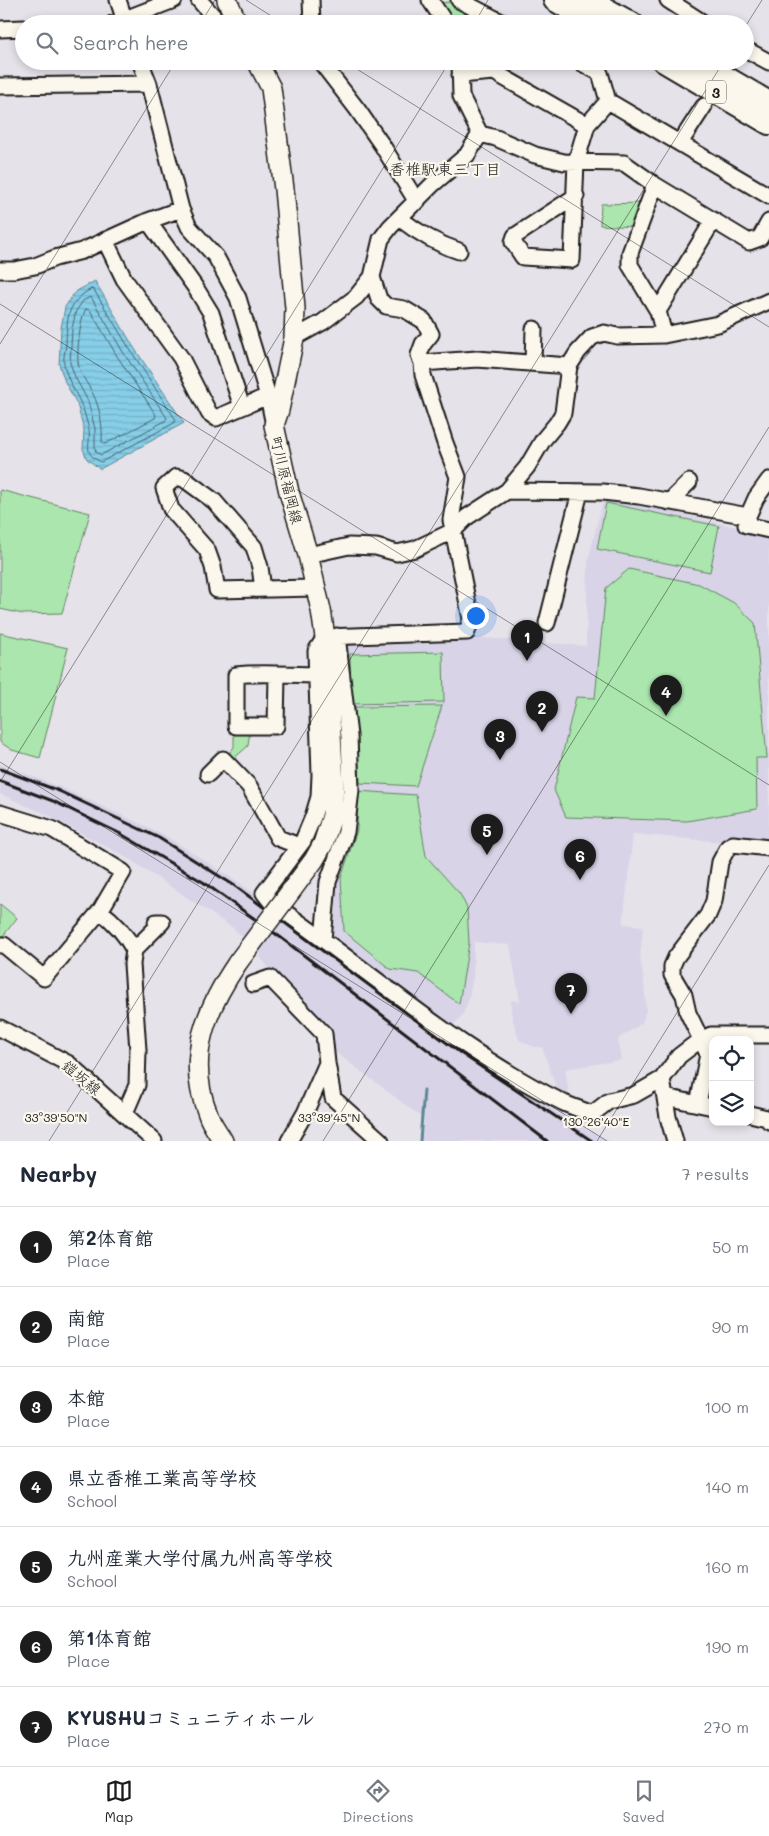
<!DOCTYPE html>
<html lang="en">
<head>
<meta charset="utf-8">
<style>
	:root { --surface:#fff; --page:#f2f2f3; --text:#1f2937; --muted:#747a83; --line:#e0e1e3; --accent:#1c1c1c }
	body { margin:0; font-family:Mali,"Klee One",sans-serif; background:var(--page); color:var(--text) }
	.controls { position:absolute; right:15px; bottom:15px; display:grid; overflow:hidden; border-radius:10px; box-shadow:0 2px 8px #0003 }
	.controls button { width:45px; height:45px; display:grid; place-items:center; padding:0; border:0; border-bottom:1px solid var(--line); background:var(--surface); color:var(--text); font:25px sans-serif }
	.you { position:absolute; left:475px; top:615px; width:18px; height:18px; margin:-12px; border:4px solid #fff; border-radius:50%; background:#1a73e8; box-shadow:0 0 0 8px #1a73e833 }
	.badge { display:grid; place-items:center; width:32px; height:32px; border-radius:50%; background:var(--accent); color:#fff; font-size:16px; font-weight:700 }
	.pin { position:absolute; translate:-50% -41px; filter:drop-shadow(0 1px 2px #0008) }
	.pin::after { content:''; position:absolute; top:26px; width:18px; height:15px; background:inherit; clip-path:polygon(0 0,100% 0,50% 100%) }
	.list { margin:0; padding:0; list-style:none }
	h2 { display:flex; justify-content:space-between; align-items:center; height:65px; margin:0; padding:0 20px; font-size:21px }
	h2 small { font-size:16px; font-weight:400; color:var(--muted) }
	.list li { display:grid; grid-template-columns:32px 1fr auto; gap:15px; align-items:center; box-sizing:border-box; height:80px; padding:0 20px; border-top:1px solid var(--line) }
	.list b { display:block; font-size:19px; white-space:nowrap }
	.list p { margin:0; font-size:16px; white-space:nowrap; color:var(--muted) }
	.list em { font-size:16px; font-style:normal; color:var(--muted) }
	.icon { flex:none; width:28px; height:28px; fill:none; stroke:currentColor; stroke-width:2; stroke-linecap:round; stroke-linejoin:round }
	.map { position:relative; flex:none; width:769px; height:1141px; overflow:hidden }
	.search { position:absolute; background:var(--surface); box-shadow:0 2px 8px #0003; left:15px; right:15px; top:15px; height:55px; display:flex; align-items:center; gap:12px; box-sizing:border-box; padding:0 18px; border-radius:28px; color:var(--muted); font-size:19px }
	.sheet { height:625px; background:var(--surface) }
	nav { display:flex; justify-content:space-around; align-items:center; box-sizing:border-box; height:70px; border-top:1px solid var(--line); background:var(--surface); font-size:14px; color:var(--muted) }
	nav a { display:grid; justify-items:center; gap:2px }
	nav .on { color:var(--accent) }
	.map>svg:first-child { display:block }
</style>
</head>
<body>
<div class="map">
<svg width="769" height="1141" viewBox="0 0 769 1141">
	<defs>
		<pattern id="water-rules" width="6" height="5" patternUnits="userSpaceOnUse" patternTransform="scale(1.25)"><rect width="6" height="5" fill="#87cee8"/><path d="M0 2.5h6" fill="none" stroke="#74b0c6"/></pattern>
	</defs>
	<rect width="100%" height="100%" fill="#e6e2e9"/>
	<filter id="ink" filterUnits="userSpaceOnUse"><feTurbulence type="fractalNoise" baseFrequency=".02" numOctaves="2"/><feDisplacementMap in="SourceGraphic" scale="10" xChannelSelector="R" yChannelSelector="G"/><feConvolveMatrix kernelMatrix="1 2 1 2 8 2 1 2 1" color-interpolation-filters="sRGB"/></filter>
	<g filter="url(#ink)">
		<path fill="#d8d3e7" d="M604 496 769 535V846L633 834 623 924 643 926 640 958 644 982 646 1010 642 1023 618 1039 621 1060 565 1069 570 1101 559 1096 542 1047H534L519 1040 511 1013V1000L520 1002 510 945 474 942 473 977 468 1002 462 1016 452 1026 333 938 334 877 352 832 345 651 352 640 483 638 586 646 588 561Z
			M0 764 60 787 161 833 237 881 560 1114 609 1141H422L424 1119 330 1048 332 1034 302 1008 260 957 261 954 233 928 129 859 48 815 0 794Z"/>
		<path fill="#aae6ad" stroke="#638164" d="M448 2 471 12 461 24H451L438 4Z
			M642 203 633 227 600 225 601 204Z
			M0 490 90 513 62 613 23 614 0 609Z
			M606 503 719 526 710 572 597 549Z
			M629 569 699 584 734 603 755 623 767 758H756L757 809 687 821 566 817 554 790 576 697 595 698 606 588Z
			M0 633 68 648 40 758 12 750 0 742Z
			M443 652 444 702 351 704 350 654Z
			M442 706 416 786 360 783 355 707Z
			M234 726 250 729 248 746 232 760 227 756 234 747Z
			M358 791 416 795 426 856 460 894 467 908 469 943 459 1004 418 973 390 969 344 931 341 878 357 830Z
			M0 904 17 918 0 940Z"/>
		<path fill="url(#water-rules)" stroke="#5c8796" d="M95 281 133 346 184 423 100 469 87 459 83 449 84 430 77 404 65 382 59 364 61 328 65 307 75 292Z"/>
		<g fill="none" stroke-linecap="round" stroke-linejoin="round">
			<path stroke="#47636e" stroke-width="1" d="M91 289 94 290 129 348 176 420 174 423 101 462C82 453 91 446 89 430 88 425 86 419 85 415 80 397 67 382 64 364 63 358 65 351 66 345 67 319 66 303 91 289Z
				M91 297 123 352 167 418 165 421 101 455 96 452 95 448V429L88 401 75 377 70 363 72 329 76 311 83 301Z
				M86 309 90 310 117 356 156 415 155 418 105 444 102 442C103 426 100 408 93 394 88 384 79 373 78 362 77 351 80 318 86 309Z"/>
			<path stroke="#5c8796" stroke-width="3" d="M420 1141 424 1090"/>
			<g stroke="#1c1c1c" stroke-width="19">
				<path id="minor" d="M118 0 126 24
					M199 0 220 24
					M311 0 312 24
					M430 0 446 24
					M459 0 505 24
					M668 0 705 24
					M112 24 174 0
					M0 29 24 28
					M745 49 769 62
					M140 61 149 84 181 209 189 227 216 257 238 298 268 396 274 425
					M320 61 357 109 382 145 417 202
					M460 61 461 96 480 134
					M578 61 600 73 608 101 769 196
					M460 75 494 72 587 125
					M0 86 149 84
					M480 134 496 138 535 155 564 162 624 163 655 185 749 242 760 238 769 222
					M680 143 704 106
					M655 185 630 253V265L658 311 664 335
					M576 196 515 236 513 242 523 257 572 260 576 162 587 125 608 101
					M399 218C417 232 437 244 459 251
					M148 221 195 287 211 313 242 407
					M105 240 124 279 181 358 209 413 216 418 268 396
					M0 270H14L35 266 55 258 82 251 148 221 181 209
					M372 277 379 299 386 306 404 309 424 321 431 334 423 344 419 355 422 363 423 375 445 443 458 477 451 520 471 619 467 632 325 637 316 651 320 775 319 797 313 817 303 841 264 893 271 902 293 918C382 981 465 1055 564 1103 573 1107 583 1110 592 1114L609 1101 634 1095 662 1079 679 1056 700 1040 711 1035H769
					M658 311 713 221
					M294 338 323 322 356 297 372 277 381 239 390 227 433 184 467 155 480 134
					M422 363 477 359 569 366
					M533 363 534 329
					M507 491 603 492 639 496 748 516 746 525 769 530
					M669 502 689 482
					M748 516 756 498 769 480
					M308 555 349 546 376 547 397 553 415 549 453 531 467 517 507 491 527 467 543 440 557 423 563 413 569 366 578 352 592 337 604 333 617 336 664 335 718 324 769 301
					M263 589 260 567 254 547 214 501 184 479 176 477 164 488 171 509 207 550 213 567 217 590 316 588
					M547 623 580 492
					M277 675 276 726H236V675C263 672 290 675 317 675
					M208 774 223 759 249 786 278 838 299 846
					M0 813 52 829 123 872 100 911 44 978 4 945H0
					M100 911C115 922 125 933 134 950
					M323 940 328 882 346 832 351 790 349 736 337 636
					M253 984 270 978 324 1034 327 1063 333 1098 381 1141
					M0 1028 69 1064 154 1141
					M662 1079 668 1117 675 1141
					M665 1097 713 1107
					M698 1104 708 1054 688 1013 684 995 672 975V966L676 957 708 915 714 901 720 862 728 847 733 844 769 848
					M125 1113 137 1085 138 1050 132 964 134 950 162 922H156
					M750 1114 767 1118 769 1121
					M289 1141 305 1113 327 1063"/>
			</g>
			<g stroke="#1c1c1c" stroke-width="22">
				<path id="major" d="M227 0 238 24
					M257 61 271 88 284 189 295 308 294 338 279 410 274 425 289 492 308 555 321 610 325 637 334 785 332 816 323 844 314 860 291 891
					M223 1141C218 1132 211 1124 208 1114 185 1058 206 1009 238 962"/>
			</g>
			<g stroke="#1c1c1c" stroke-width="26">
				<path id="highway" d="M555 0 597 24
					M589 0 632 24
					M664 61 769 123
					M697 61 769 103"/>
			</g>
			<use href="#minor" stroke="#fbf7ec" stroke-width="15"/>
			<use href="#major" stroke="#fbf7ec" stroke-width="19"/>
			<use href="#highway" stroke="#fbf7ec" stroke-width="22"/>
			<path stroke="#1c1c1c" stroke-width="3" d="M0 769 59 791 159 838 235 886 462 1054 592 1141
				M0 781 53 801 121 834 203 882 280 937 547 1141"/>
			<g stroke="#1c1c1c" stroke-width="22" stroke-linecap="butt">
				<path id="major-bridge" d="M238 962 291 891"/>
			</g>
			<use href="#major-bridge" stroke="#fbf7ec" stroke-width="19"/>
		</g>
	</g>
	<path fill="none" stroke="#1c1c1c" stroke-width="1" stroke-opacity="0.45" d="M246 0 284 24M200 24 215 0M474 24 488 0M745 27 762 0M344 61 769 327M0 304 769 785M0 344 176 61M0 762 607 1141M0 782 450 61M49 1141 724 61M323 1141 769 427M597 1141 769 865"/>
	<g text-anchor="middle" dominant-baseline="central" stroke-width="4.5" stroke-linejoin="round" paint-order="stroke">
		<rect fill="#fbf7ec" stroke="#5f5e5a" stroke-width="1" x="706" y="80.5" width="20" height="23" rx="4"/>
		<g font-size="14" font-weight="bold" fill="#1c1c1c">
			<text x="716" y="92">3</text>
		</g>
		<g font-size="15" fill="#1c1c1c" stroke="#fbf7ec">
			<text transform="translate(287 480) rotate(76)">町川原福岡線</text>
			<text transform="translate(82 1077) rotate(39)">鎧坂線</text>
		</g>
		<g font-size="16" fill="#1c1c1c" stroke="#fbf7ec">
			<text x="445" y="168">香椎駅東三丁目</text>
		</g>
	</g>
	<g font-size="12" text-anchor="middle" fill="#1c1c1c" stroke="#fbf7ec" stroke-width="4.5" stroke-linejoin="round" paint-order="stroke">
		<text x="56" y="1122">33°39'50"N</text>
		<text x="329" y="1122">33°39'45"N</text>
		<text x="596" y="1126">130°26'40"E</text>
	</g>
</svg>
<div class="controls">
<button><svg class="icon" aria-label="locate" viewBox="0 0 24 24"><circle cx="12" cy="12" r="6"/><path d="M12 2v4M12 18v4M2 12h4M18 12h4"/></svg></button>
<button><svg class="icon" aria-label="layers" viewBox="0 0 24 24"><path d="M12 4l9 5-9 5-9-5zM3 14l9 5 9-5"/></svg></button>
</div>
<div class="you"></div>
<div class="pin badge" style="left:527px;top:661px">1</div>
<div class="pin badge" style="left:542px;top:732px">2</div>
<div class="pin badge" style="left:500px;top:760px">3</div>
<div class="pin badge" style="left:666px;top:716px">4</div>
<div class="pin badge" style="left:487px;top:855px">5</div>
<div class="pin badge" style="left:580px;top:880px">6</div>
<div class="pin badge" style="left:571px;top:1014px">7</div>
<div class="search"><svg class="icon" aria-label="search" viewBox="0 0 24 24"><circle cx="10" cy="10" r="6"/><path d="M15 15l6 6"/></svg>Search here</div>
</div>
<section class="sheet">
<h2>Nearby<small>7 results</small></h2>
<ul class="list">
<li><span class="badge">1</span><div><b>第2体育館</b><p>Place</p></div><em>50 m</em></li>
<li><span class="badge">2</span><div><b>南館</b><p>Place</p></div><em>90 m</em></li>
<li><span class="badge">3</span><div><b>本館</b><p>Place</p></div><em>100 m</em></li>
<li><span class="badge">4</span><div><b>県立香椎工業高等学校</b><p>School</p></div><em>140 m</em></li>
<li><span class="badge">5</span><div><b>九州産業大学付属九州高等学校</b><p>School</p></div><em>160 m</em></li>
<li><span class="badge">6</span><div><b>第1体育館</b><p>Place</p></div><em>190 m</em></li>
<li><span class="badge">7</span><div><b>KYUSHUコミュニティホール</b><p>Place</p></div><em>270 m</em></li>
</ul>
</section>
<nav>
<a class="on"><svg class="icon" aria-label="map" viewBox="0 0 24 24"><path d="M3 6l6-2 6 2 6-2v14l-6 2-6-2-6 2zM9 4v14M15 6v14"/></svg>Map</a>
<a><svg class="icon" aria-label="directions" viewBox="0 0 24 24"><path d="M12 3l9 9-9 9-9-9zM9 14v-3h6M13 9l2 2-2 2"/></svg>Directions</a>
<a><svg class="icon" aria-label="saved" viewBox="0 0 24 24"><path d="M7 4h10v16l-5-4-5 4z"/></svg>Saved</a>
</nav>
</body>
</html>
